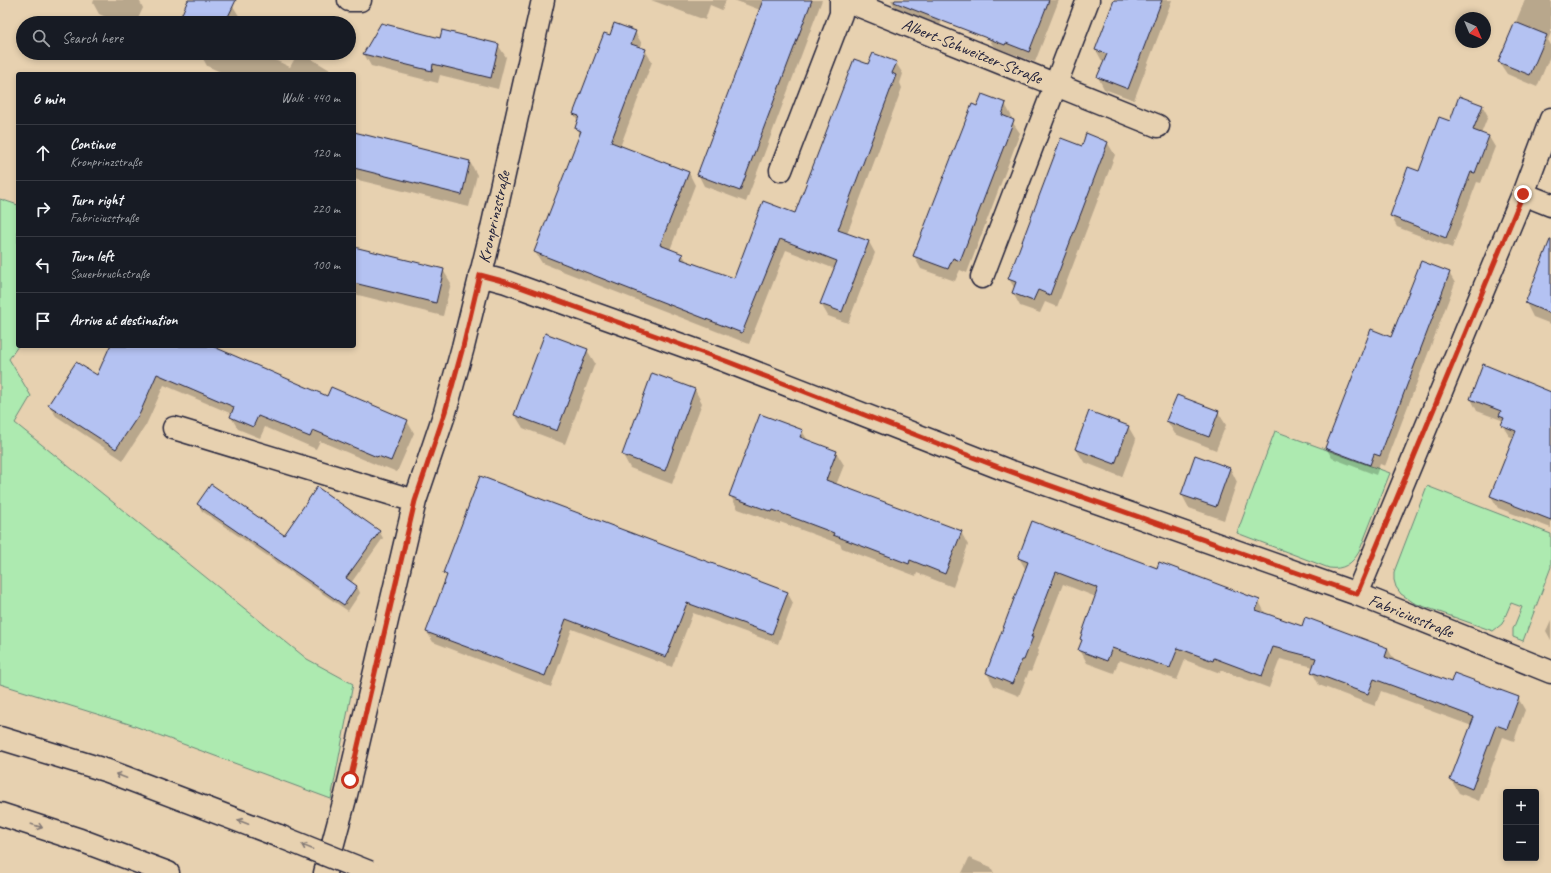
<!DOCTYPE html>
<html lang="en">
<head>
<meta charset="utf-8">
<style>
	:root { --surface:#171b24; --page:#242831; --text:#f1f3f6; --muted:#9ea1a6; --line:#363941 }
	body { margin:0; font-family:Caveat,sans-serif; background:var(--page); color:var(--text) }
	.controls { position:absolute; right:12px; bottom:12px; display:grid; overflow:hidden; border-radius:4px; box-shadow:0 2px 6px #0003 }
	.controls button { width:36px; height:36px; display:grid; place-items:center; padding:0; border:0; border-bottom:1px solid var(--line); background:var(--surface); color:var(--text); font:20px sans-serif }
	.compass { position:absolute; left:1455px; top:12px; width:36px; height:36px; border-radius:50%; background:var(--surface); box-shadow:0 2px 6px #0003; rotate:136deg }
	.stop { position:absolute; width:12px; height:12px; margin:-9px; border:3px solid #c8321e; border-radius:50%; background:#fff }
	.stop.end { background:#c8321e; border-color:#fff; box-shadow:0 1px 4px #0008 }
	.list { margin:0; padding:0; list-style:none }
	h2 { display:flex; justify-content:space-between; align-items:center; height:52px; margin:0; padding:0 16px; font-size:17px }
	h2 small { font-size:13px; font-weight:400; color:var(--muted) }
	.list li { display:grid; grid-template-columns:26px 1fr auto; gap:12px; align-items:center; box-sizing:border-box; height:56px; padding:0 16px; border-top:1px solid var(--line) }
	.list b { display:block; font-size:15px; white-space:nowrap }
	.list p { margin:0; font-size:13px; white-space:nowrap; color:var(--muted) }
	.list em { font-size:13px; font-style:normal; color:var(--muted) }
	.icon { flex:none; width:22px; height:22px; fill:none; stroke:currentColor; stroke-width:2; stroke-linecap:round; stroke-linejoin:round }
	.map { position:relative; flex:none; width:1551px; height:873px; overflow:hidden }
	.search { position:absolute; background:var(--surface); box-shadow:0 2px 6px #0003; left:16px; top:16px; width:340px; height:44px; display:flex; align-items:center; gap:10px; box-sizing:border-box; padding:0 14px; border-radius:22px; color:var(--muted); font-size:15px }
	.panel { position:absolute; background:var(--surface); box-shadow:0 2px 6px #0003; left:16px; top:72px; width:340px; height:276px; border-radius:4px }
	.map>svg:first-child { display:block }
</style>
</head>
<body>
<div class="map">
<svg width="1551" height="873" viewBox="0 0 1551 873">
	<rect width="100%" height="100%" fill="#e7d1b0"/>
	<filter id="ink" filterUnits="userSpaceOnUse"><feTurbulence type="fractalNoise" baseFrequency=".025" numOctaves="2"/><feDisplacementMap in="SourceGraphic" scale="8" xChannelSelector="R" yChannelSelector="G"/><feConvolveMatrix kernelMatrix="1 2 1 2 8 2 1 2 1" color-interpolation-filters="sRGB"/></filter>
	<g filter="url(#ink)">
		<path fill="#adeab0" stroke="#688676" d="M0 199 18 205V346L9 359 31 396 15 423 307 659 353 684 331 799 129 724 0 684Z
			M1275 431 1390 473 1359 552C1352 564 1343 570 1329 568L1237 533Z
			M1427 486 1551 534V567L1523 641 1513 637V629L1522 607 1511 603 1502 624 1493 631 1414 603 1407 598 1401 594 1396 587 1394 580V572Z"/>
		<path fill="#0003" d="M94 0H139L143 8 136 23H119L99 14 93 3Z
			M189 0H220L233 6 241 19 239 23H180Z
			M651 0H726L722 10 710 5 705 20Z
			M734 0H822L746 202 704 186 698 174 760 10Z
			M891 0H950L939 28 898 12Z
			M1001 0H1059L1035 62 994 47 987 36Z
			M1114 0H1172L1134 100 1104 89 1098 77 1104 62 1102 61 1096 50Z
			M1525 0H1551V33L1548 40 1551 45V54L1537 87 1507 74 1499 62Z
			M635 32 642 44 640 48 645 50 652 62 620 147 689 173 695 185 670 250 683 255 687 262 734 279 796 215 869 66 896 63 903 74 900 83 902 88 847 234 869 242 875 253 848 323 828 316 821 304 835 269 786 250 749 344 542 263 535 252 580 135 576 128 578 121 574 114 610 37Z
			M440 39 498 45 506 57 498 89 440 75 438 83 371 66 364 54Z
			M200 53H260L290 67 298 53H302L330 70 332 74H225L207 66Z
			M1005 104 1012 117 1011 120 1020 133 967 273 960 270 955 281 921 269 914 256 978 107Z
			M1482 105 1488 116 1481 134 1489 137 1495 147 1481 183 1477 182 1452 248 1397 227 1391 216 1450 122Z
			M354 132 470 162 477 175 469 207 354 179Z
			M1107 142 1115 155 1057 307 1045 302 1040 313 1020 306 1013 293 1015 289 1009 279 1082 147Z
			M354 248 443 270 451 283 443 316 354 294Z
			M1551 252V324L1533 317 1526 303Z
			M1449 273 1455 283 1385 466 1380 464 1376 475 1332 458 1326 448 1392 338Z
			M111 346H209L328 397 407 421 414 433 397 472 385 467 384 468 320 441 316 449 265 427 260 438 238 429 231 417 232 414 164 385 146 425 123 460 56 416 49 405 97 377Z
			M587 350 595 363 565 444 523 428 515 415Z
			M695 390 702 403 672 484 630 468 623 455Z
			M1551 393V528L1498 508 1491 496 1514 438 1509 436 1502 425 1504 421 1477 411 1471 399Z
			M1218 412 1226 425 1216 450 1175 434 1167 421Z
			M1128 426 1136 440 1122 477 1084 462 1076 449Z
			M802 431 809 442 836 452 844 465 836 485 961 532 968 545 953 587 917 573 916 576 842 548 840 544 780 522V524L738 509 730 495Z
			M1230 468 1237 482 1224 520 1189 508 1182 495Z
			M198 504 284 537 379 531 383 538 351 583 357 586 360 593 348 611 202 511Z
			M1019 558 1157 569 1259 601 1266 615 1302 628 1388 649 1395 661 1451 683 1518 698 1525 710 1514 741 1503 737 1479 801 1459 793 1451 780 1472 726 1423 708 1422 706 1381 691 1375 706 1319 685 1312 672 1314 667 1280 659 1269 688 1221 670 1220 673 1185 660 1177 680 1119 660 1114 673 1087 663 1080 650 1083 642 1081 639 1096 597 1063 584 1038 649 1039 651 1031 672 1029 671 1019 696 994 686 987 673 1026 570Z
			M444 573 787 592 793 603 778 644 693 613 672 667 572 629 551 687 433 642 427 632 447 577Z
			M1551 620V640L1546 631Z
			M969 858 991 867 994 873H962Z"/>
		<path fill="#b4c2f2" stroke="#22223b" d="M188 0H236L225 23H178Z
			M763 0H812L740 191 697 175Z
			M895 0H1049L1029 52 1006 43 1005 45 945 22 894 2Z
			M1114 0H1162L1128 89 1097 77 1107 54 1095 50Z
			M1515 22 1547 35 1530 75 1498 62Z
			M381 23 440 38 442 30 499 44 491 78 433 64 432 71 363 54Z
			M614 23 636 31 631 44 646 49 611 142 689 172 660 245 683 254 681 259 734 278 763 201 795 213 854 59 868 64 873 53 897 62 892 73 896 75 838 230 869 241 842 312 820 304 837 261 780 239 742 333 534 252 581 131 575 128 579 116 573 114 604 33 610 35Z
			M982 94 1006 103 1002 115 1014 120 960 261 953 258 948 269 913 256 972 104 977 106Z
			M1459 96 1483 105 1473 130 1489 136 1475 173 1471 172 1446 238 1390 216 1408 167 1419 171 1439 117 1450 121Z
			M354 132 470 161 462 195 354 168Z
			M1086 133 1108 142 1050 295 1038 290 1033 301 1012 293 1016 282 1008 279 1061 138 1082 146Z
			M1550 240H1551V314L1525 303Z
			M354 247 444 269 436 303 354 283Z
			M1421 261 1450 272 1380 456 1374 454 1370 465 1325 448 1371 329 1391 337Z
			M545 333 588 349 557 431 514 415Z
			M110 346H212L327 396 331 387 408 420 391 461 378 456 377 457 313 430 310 437 258 416 253 427 230 417 234 407 157 374 140 413 116 449 48 405 76 362 97 375Z
			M1483 364 1551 392V520L1490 496 1516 431 1501 425 1504 418 1499 416 1501 411 1470 399Z
			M652 373 695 389 665 471 622 455Z
			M1177 395 1219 411 1209 437 1166 421Z
			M1089 411 1129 426 1115 464 1075 449Z
			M760 414 803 430 800 437 837 451 826 480 962 531 945 574 910 560 909 564 833 535 834 533 773 510 772 512 729 496Z
			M1195 455 1230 468 1216 507 1181 495Z
			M480 476 788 592 772 634 687 603 666 657 566 619 545 676 426 632 447 575 443 573Z
			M211 484 284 535 317 487 380 531 346 578 357 586 344 605 197 504Z
			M1032 521 1157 568 1159 562 1260 600 1256 610 1302 626 1305 617 1388 648 1385 657 1451 682 1454 673 1519 697 1507 729 1496 725 1472 789 1450 780 1474 717 1415 695V694L1374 679 1368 694 1345 686 1346 685 1311 672 1316 658 1273 647 1262 676 1214 658 1213 661 1178 648 1170 668 1112 648 1107 661 1078 650 1082 640 1080 639 1098 588 1056 572 1031 637H1033L1024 660H1022L1012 684 986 673 1028 562 1018 558Z"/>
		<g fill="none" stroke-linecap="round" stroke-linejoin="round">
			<g stroke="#22223b" stroke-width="25">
				<path id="minor" d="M349 0H360
					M845 0 1158 126
					M781 170 841 14V0
					M1523 194 1551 205
					M480 275 506 282 726 361 1006 470 1357 594 1551 672
					M982 277 1088 0
					M174 428 415 501
					M1357 594 1523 194 1551 119
					M325 873 346 795 415 501 445 412 463 347 490 237 543 0"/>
			</g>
			<g stroke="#22223b" stroke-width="25">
				<path id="highway" d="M0 738 108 771 279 836
					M0 814 80 840 168 873"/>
			</g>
			<use href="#minor" stroke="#e7d1b0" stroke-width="22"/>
			<use href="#highway" stroke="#e7d1b0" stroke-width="22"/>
			<g stroke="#22223b" stroke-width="25" stroke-linecap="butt">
				<path id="highway-bridge" d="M279 836 369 872"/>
			</g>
			<use href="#highway-bridge" stroke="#e7d1b0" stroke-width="22"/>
		</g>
		<defs><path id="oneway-shaft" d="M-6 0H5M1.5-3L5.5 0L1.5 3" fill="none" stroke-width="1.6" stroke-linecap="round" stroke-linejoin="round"/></defs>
		<g stroke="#847a76">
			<use href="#oneway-shaft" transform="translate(121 776) rotate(-159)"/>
			<use href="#oneway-shaft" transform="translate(243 822) rotate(-159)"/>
			<use href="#oneway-shaft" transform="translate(37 826) rotate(18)"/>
			<use href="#oneway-shaft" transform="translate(307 847) rotate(-158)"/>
		</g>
	</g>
	<g fill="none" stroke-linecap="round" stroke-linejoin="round" filter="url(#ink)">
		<path stroke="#c8321e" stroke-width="5" d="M350 780 415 501 445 412 463 347 480 275 506 282 726 361 1006 470 1357 594 1523 194"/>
	</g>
	<g text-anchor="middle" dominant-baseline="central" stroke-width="3.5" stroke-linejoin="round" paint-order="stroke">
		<g font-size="17" fill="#22223b" stroke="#e7d1b0">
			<text transform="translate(972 51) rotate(22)">Albert-Schweitzer-Straße</text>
			<text transform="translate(494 217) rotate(-77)">Kronprinzstraße</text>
			<text transform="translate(1411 616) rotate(22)">Fabriciusstraße</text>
		</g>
	</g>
</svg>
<div class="controls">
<button>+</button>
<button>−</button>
</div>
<svg class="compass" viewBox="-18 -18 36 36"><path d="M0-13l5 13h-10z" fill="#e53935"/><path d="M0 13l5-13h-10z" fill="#9ea1a6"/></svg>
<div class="stop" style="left:350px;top:780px"></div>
<div class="stop end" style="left:1523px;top:194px"></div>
<div class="search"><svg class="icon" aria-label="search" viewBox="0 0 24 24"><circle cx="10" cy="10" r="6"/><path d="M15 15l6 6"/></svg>Search here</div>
<section class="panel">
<h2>6 min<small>Walk · 440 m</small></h2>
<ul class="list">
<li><svg class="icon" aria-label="ahead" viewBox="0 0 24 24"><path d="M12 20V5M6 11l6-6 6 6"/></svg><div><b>Continue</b><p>Kronprinzstraße</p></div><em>120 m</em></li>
<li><svg class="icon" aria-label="right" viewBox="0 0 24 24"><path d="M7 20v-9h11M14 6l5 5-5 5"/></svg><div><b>Turn right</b><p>Fabriciusstraße</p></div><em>220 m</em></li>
<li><svg class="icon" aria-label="left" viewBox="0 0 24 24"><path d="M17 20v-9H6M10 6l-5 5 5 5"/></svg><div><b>Turn left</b><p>Sauerbruchstraße</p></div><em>100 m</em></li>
<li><svg class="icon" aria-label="arrive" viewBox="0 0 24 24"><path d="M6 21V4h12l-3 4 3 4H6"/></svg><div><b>Arrive at destination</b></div></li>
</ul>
</section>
</div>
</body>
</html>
